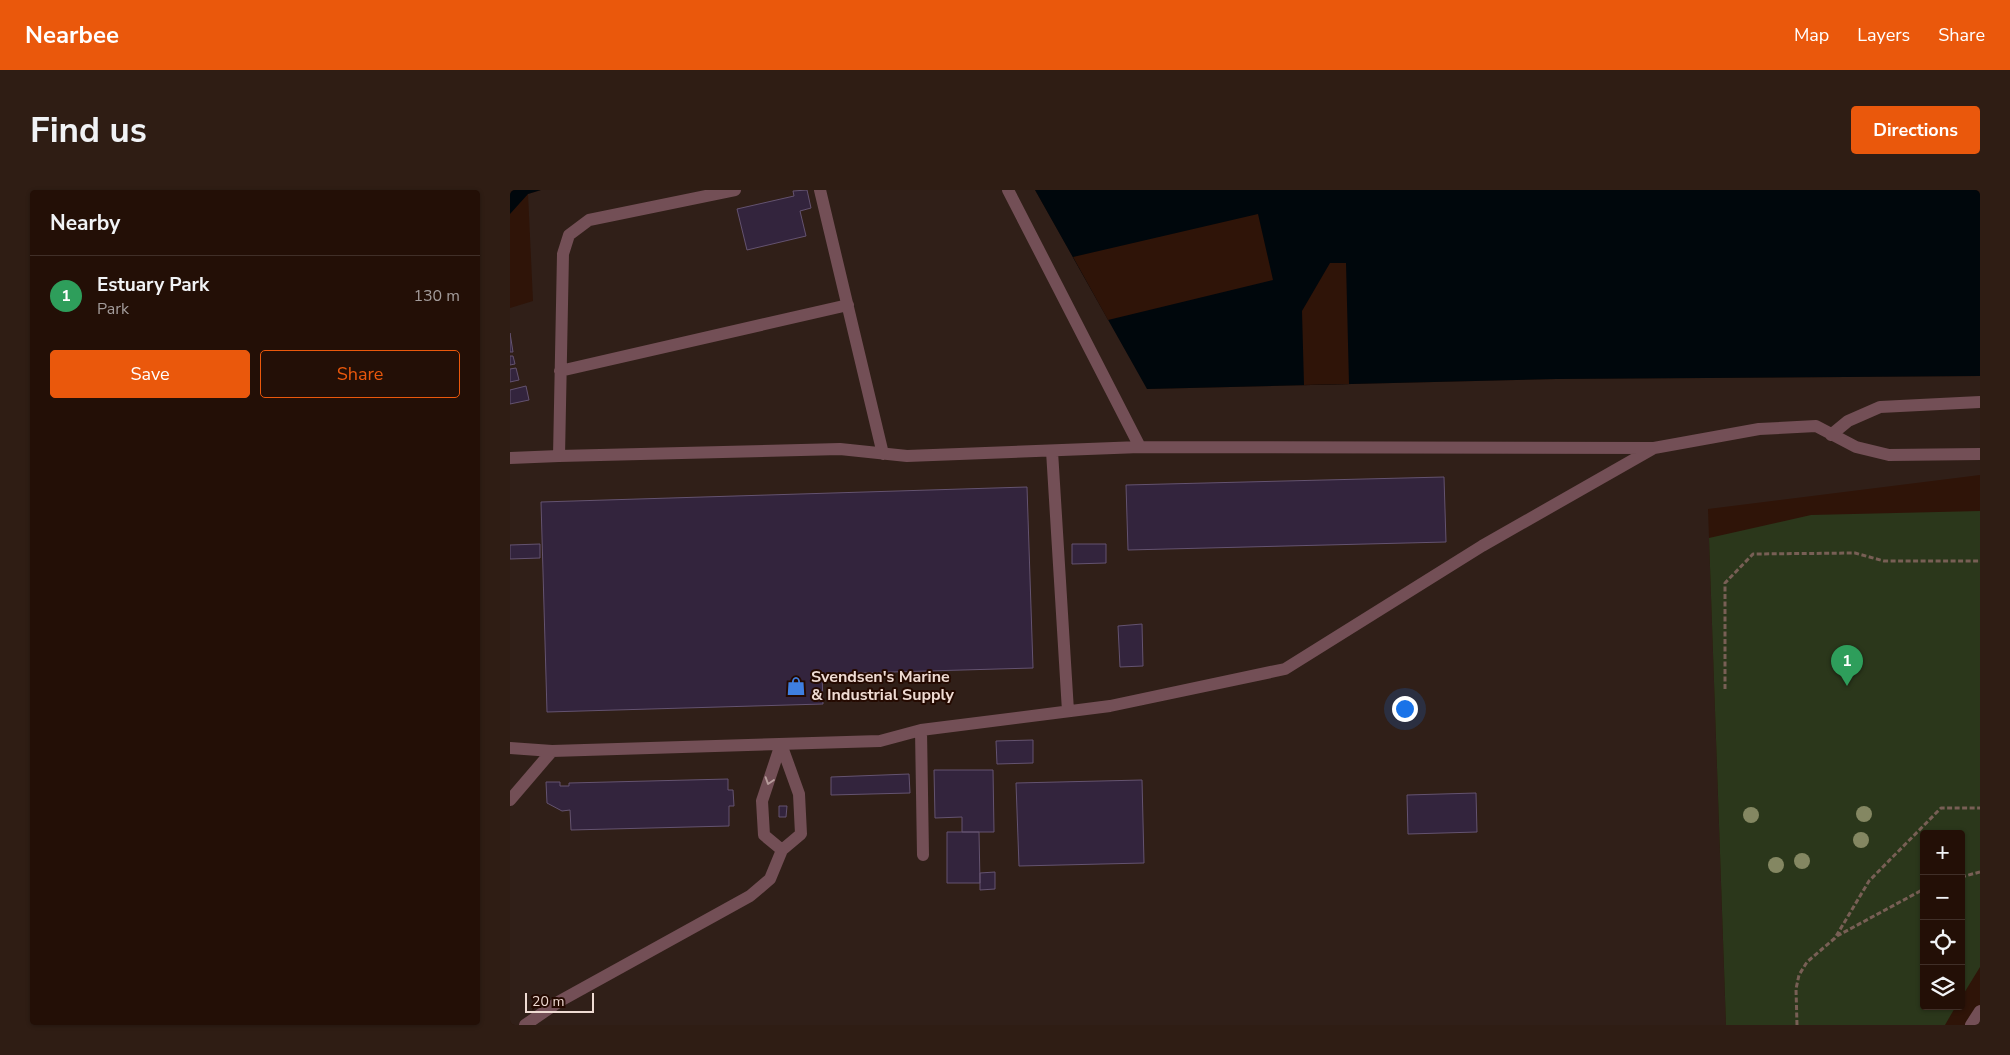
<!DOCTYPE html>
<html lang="en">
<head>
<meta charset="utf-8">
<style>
	:root { --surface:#230f06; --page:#2f1d14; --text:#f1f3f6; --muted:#a39c9b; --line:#402f28; --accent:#ea580c }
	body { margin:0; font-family:"Nunito Sans",sans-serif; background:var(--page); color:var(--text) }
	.controls { position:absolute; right:15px; bottom:15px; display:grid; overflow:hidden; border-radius:5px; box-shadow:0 1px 4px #0004 }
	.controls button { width:45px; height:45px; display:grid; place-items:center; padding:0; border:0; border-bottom:1px solid var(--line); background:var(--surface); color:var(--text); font:25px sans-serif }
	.scale { position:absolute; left:15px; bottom:12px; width:69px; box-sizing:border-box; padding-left:5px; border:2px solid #efdbd3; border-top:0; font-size:14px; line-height:18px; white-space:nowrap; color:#efdbd3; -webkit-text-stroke:4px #250a01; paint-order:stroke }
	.you { position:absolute; left:894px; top:518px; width:18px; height:18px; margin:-12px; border:4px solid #fff; border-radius:50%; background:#1a73e8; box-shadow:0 0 0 8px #1a73e833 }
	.badge { display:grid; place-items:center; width:32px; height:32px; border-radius:50%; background:var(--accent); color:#fff; font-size:16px; font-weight:700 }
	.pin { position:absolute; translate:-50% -41px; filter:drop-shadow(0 1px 2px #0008) }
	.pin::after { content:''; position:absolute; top:26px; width:18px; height:15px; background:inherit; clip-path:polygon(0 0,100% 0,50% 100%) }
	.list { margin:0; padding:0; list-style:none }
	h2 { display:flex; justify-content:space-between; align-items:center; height:65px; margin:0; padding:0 20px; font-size:21px }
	h2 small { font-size:16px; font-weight:400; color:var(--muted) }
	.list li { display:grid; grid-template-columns:32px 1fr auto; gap:15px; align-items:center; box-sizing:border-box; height:80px; padding:0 20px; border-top:1px solid var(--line) }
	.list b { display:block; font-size:19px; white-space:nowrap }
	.list p { margin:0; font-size:16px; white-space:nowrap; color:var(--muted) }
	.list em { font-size:16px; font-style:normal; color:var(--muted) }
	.actions { display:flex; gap:10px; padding:15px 20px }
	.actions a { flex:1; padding:11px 0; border:1px solid var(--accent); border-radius:5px; text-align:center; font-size:18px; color:var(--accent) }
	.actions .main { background:var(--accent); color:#fff }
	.icon { flex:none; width:28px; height:28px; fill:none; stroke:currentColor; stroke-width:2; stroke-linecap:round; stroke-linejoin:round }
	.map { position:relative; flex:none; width:1470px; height:835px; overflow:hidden; border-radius:5px }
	header { display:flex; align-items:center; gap:30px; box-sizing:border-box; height:70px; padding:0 25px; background:var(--accent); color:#fff }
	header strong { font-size:24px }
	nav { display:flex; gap:28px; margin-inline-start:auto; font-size:18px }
	.intro { display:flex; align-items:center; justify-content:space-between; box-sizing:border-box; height:120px; padding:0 30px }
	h1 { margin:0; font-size:35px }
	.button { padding:12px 22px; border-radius:5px; background:var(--accent); color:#fff; font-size:18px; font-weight:700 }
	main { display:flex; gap:30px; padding:0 30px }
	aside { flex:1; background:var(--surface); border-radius:5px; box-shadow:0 1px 4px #0004 }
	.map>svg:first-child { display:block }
</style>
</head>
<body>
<header>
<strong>Nearbee</strong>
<nav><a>Map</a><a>Layers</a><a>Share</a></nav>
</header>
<div class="intro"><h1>Find us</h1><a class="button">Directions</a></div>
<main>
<aside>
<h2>Nearby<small></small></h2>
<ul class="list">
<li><span class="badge" style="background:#2e9e5b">1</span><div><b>Estuary Park</b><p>Park</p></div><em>130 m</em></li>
</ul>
<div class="actions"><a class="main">Save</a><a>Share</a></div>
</aside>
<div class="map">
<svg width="1470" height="835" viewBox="0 0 1470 835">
	<rect width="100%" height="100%" fill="#2f1408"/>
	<path fill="#301f18" d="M31 0H525L638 199 1046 189 1470 186V285L1198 319 1216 835H0V118L23 111 18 4Z"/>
	<path fill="#2b371b" d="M1470 321V777L1451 808V644H1414V816H1446L1435 835H1216L1199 348 1301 325Z"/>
	<path fill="#00070c" d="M0 0H31L18 4 0 24Z
		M525 0H1470V186L1046 189 637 199Z"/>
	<path fill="#2f1408" d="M748 24 763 90 598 130 563 67Z
		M820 73H836L839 194 794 195 792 121Z"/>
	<path fill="#33243d" stroke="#645370" d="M297 0 301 18 290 21 296 46 237 60 227 19 284 6 283 1Z
		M0 143 3 162H0Z
		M0 166H3L5 174 0 175Z
		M6 178 9 190 0 192V179Z
		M16 196 19 210 0 214V200Z
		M934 287 936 352 618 360 616 295Z
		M517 297 523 478 312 484 313 514 37 522 31 312Z
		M30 354V368L0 369V355Z
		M562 354H596V373L562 374Z
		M632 434 633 476 610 477 608 436Z
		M523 550V573L487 574 486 551Z
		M424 580H483L484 642H452V627L425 628Z
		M399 584 400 603 321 605V587Z
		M218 589V600H223L224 616H219V636L61 640 60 620 52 621 37 613 36 592H50V596H59V593Z
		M632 590 634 673 509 676 506 593Z
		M966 603 967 642 898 644 897 605Z
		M269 616H277L276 627H269Z
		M437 642H469L470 693H437Z
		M485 682V699L470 700V683Z"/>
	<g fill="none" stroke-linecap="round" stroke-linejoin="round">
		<path stroke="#785f55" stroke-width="3" stroke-dasharray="5 2.5" stroke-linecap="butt" d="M1215 499V393L1243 364 1345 363 1374 371H1470
			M1451 687 1470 682
			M1327 746 1414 699
			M1287 835 1286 799 1289 785 1297 772 1325 748 1359 691 1431 618H1470"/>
		<path stroke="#734f56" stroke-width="12" d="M225 0 79 30 59 45 53 64 49 266 330 259 397 266 630 257 498 0
			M310 0 373 264
			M50 181 338 115
			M1321 245 1338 231 1370 217 1470 212
			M630 257 1144 258 1249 239 1306 236 1346 257 1379 265 1470 264
			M542 261 558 521
			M0 268 49 266
			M411 540 413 665
			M271 554 252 611 254 645 272 660
			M0 558 42 561
			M0 610 42 561 370 551 411 540 600 516 775 479 972 356 1144 258
			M15 835 50 811 240 706 260 689 272 660 291 644 289 604 271 554"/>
		<path stroke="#734f56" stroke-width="12" d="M1461 835 1470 821"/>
	</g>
	<g fill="#848762">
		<circle cx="1354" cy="624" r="8"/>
		<circle cx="1241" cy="625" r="8"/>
		<circle cx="1351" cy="650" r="8"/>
		<circle cx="1292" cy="671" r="8"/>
		<circle cx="1266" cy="675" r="8"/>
	</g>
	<defs><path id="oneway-chevron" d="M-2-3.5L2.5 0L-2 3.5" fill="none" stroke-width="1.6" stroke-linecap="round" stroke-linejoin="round" transform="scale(1.25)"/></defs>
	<use stroke="#b79c9b" href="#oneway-chevron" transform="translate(259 591) rotate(108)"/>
	<defs>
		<g id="shop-bare" transform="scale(1.5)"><path d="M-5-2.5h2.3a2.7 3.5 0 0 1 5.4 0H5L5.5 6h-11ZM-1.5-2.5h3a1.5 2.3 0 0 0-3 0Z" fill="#3f7fe0" stroke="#250a01" stroke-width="2.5" paint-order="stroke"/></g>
	</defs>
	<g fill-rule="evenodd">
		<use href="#shop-bare" x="286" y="496"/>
	</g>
	<g text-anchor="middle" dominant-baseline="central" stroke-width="4" stroke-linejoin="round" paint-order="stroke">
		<g font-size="16" font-weight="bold" fill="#efdbd3" stroke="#250a01" text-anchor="start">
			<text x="301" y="487">Svendsen's Marine<tspan x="301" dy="18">&amp; Industrial Supply</tspan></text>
		</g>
	</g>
</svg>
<div class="controls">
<button>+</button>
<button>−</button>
<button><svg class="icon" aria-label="locate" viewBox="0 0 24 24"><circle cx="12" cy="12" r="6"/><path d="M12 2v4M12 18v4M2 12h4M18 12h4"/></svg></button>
<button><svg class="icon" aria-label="layers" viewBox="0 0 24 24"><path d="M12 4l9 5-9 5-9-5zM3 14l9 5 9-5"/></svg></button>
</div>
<div class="scale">20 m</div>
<div class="you"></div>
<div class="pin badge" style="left:1337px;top:496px;background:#2e9e5b">1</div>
</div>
</main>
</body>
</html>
